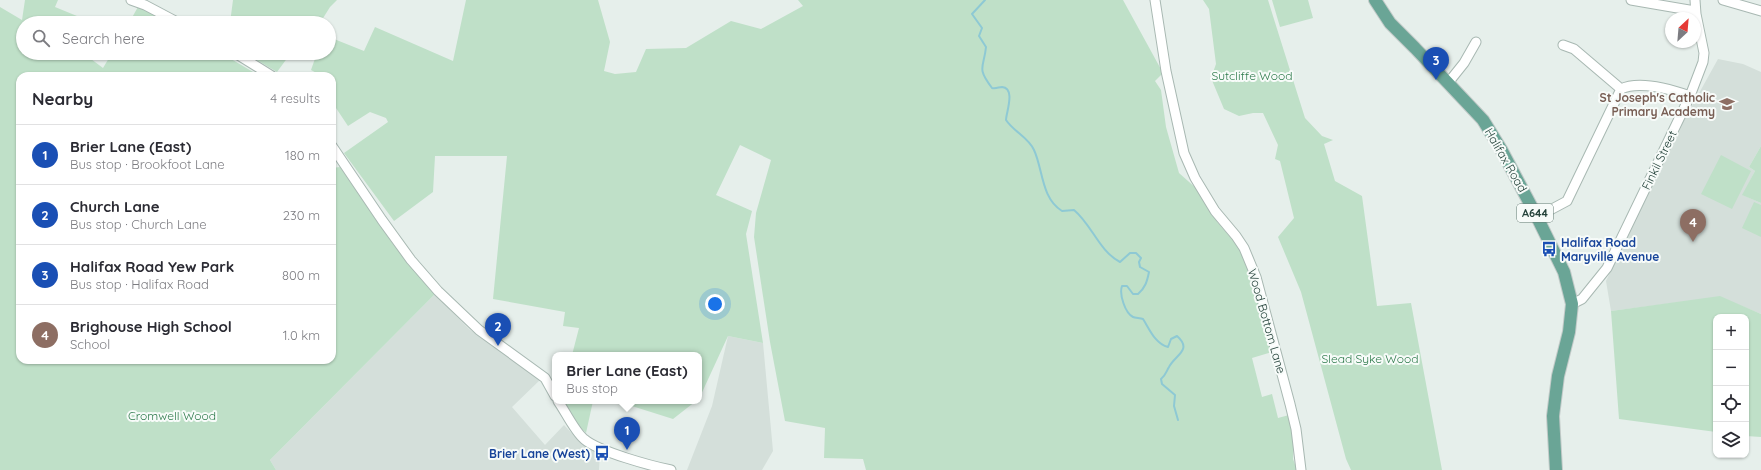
<!DOCTYPE html>
<html lang="en">
<head>
<meta charset="utf-8">
<style>
	:root { --surface:#fff; --page:#f2f2f3; --text:#2b2b33; --muted:#7c7c81; --line:#e1e1e2; --accent:#855347 }
	body { margin:0; font-family:Quicksand,sans-serif; background:var(--page); color:var(--text) }
	.controls { position:absolute; right:12px; bottom:12px; display:grid; overflow:hidden; border-radius:8px; box-shadow:0 1px 3px #0004 }
	.controls button { width:36px; height:36px; display:grid; place-items:center; padding:0; border:0; border-bottom:1px solid var(--line); background:var(--surface); color:var(--text); font:20px sans-serif }
	.compass { position:absolute; left:1665px; top:12px; width:36px; height:36px; border-radius:50%; background:var(--surface); box-shadow:0 1px 3px #0004; rotate:26deg }
	.you { position:absolute; left:715px; top:304px; width:14px; height:14px; margin:-10px; border:3px solid #fff; border-radius:50%; background:#1a73e8; box-shadow:0 0 0 6px #1a73e833 }
	.badge { display:grid; place-items:center; width:26px; height:26px; border-radius:50%; background:var(--accent); color:#fff; font-size:13px; font-weight:700 }
	.pin { position:absolute; translate:-50% -33px; filter:drop-shadow(0 1px 2px #0008) }
	.pin::after { content:''; position:absolute; top:21px; width:14px; height:12px; background:inherit; clip-path:polygon(0 0,100% 0,50% 100%) }
	.popup { position:absolute; left:552px; top:352px; width:150px; height:52px; box-sizing:border-box; display:grid; place-content:center; border-radius:8px; background:var(--surface); filter:drop-shadow(0 1px 3px #0005); font-size:13px; white-space:nowrap; color:var(--muted) }
	.popup b { font-size:15px; color:var(--text) }
	.popup::after { content:''; position:absolute; left:50%; top:100%; margin-left:-8px; border:8px solid transparent; border-top-color:var(--surface) }
	.list { margin:0; padding:0; list-style:none }
	h2 { display:flex; justify-content:space-between; align-items:center; height:52px; margin:0; padding:0 16px; font-size:17px }
	h2 small { font-size:13px; font-weight:400; color:var(--muted) }
	.list li { display:grid; grid-template-columns:26px 1fr auto; gap:12px; align-items:center; box-sizing:border-box; height:60px; padding:0 16px; border-top:1px solid var(--line) }
	.list b { display:block; font-size:15px; white-space:nowrap }
	.list p { margin:0; font-size:13px; white-space:nowrap; color:var(--muted) }
	.list em { font-size:13px; font-style:normal; color:var(--muted) }
	.icon { flex:none; width:22px; height:22px; fill:none; stroke:currentColor; stroke-width:2; stroke-linecap:round; stroke-linejoin:round }
	.map { position:relative; flex:none; width:1761px; height:470px; overflow:hidden }
	.search { position:absolute; background:var(--surface); box-shadow:0 1px 3px #0004; left:16px; top:16px; width:320px; height:44px; display:flex; align-items:center; gap:10px; box-sizing:border-box; padding:0 14px; border-radius:22px; color:var(--muted); font-size:15px }
	.panel { position:absolute; background:var(--surface); box-shadow:0 1px 3px #0004; left:16px; top:72px; width:320px; height:292px; border-radius:12px }
	.map>svg:first-child { display:block }
</style>
</head>
<body>
<div class="map">
<svg width="1761" height="470" viewBox="0 0 1761 470">
	<rect width="100%" height="100%" fill="#e6efeb"/>
	<path fill="#d4dfda" d="M1718 59 1743 64 1761 72V146L1749 167 1755 171 1743 195 1761 203V314L1720 297 1611 311 1606 281 1665 156 1676 140 1683 122Z
		M435 294 469 329 540 380 512 407 545 445 564 425 578 440 600 453 599 470H276L270 460Z
		M728 336 763 343 773 451 762 470H687L712 406Z"/>
	<path fill="#bfe0c8" d="M25 0H58L55 7 94 23H23V53H83L103 68 112 53H221L260 76H20V360H332V168L340 167 393 244 435 294 270 460 276 470H0V7L22 20Z
		M233 0H337L330 7 320 23H230Z
		M466 0H598L610 42 604 71 615 74 636 72 646 49 686 48 731 21 761 29 803 6 798 0H1123L1163 73 1155 81 1161 90 1166 127 1179 173 1197 189 1218 223 1238 246 1255 285 1261 318 1272 352 1252 358 1262 397 1272 394 1278 418 1289 415 1294 435 1293 459 1297 470H866L863 459 824 458 825 428 785 421 770 342 754 237 756 213 771 160 740 145 716 195 752 211 746 234 763 343 728 336 699 399V355H572L579 328 563 326 565 312 493 299 507 156H435L433 192 394 221 344 153 388 122 386 118 370 112 348 126 332 102V76H322L311 70 317 53H329V37L364 51 375 27 453 61Z
		M1203 0H1268L1305 118 1322 136 1333 140 1324 144 1335 181 1362 196 1377 306 1411 303 1442 470H1351L1346 459 1301 292 1278 237 1294 218 1280 161 1275 159 1278 145 1263 113H1253L1239 116 1224 109 1211 78 1216 64 1209 9Z
		M1272 0H1308L1313 18 1280 27Z
		M139 5 170 23H129Z
		M245 53H291L277 72Z
		M1761 146V203L1742 195 1755 171 1749 167Z
		M1721 155 1751 171 1732 209 1701 194Z
		M1754 202 1761 205V237L1742 228Z
		M1720 296 1761 314V437L1746 436V317H1716V432L1619 419 1611 311Z
		M564 401H593L586 433 570 417Z
		M616 401H696L673 419Z"/>
	<g fill="none" stroke-linecap="round" stroke-linejoin="round">
		<path stroke="#8ec9d4" stroke-width="2" d="M985 0 972 14 982 28 979 36 986 47C984 68 976 67 992 88 996 89 999 87 1002 87 1016 88 1006 113 1006 120 1014 132 1028 137 1034 150 1043 169 1041 198 1062 211L1074 210C1092 225 1099 251 1120 262L1130 253H1136L1141 258 1139 262 1140 267 1149 272C1147 282 1145 288 1138 294H1133L1127 286H1122C1119 294 1125 313 1133 317 1135 318 1140 318 1143 319 1149 328 1155 344 1168 347L1171 339 1177 336C1193 350 1175 355 1169 367 1166 372 1166 375 1161 379L1162 384 1175 395 1174 406 1178 420"/>
		<g stroke="#a8b8b2" stroke-width="11">
			<path id="minor" d="M131 0 145 5 179 23
				M1155 0 1166 71 1184 153 1195 178 1215 211 1236 236 1244 248 1256 277 1290 404 1296 429 1301 470
				M1631 0 1695 11
				M1723 0 1761 11
				M1563 45 1574 49 1621 89
				M235 53 272 76
				M1448 83 1464 63 1476 42
				M332 146 382 220 411 260 438 291 479 330 545 378 555 396
				M1537 217 1567 201 1621 89C1639 80 1673 90 1690 96
				M1572 304 1582 299 1607 268 1690 96 1703 62 1704 53 1696 14 1695 0
				M558 401C565 411 575 432 584 439 599 452 652 466 671 470"/>
		</g>
		<g stroke="#c2cac8" stroke-width="14">
			<path id="major" d="M1375 0 1390 23 1415 48 1483 120 1502 151 1537 217 1564 272 1572 304 1569 332 1558 376 1553 416 1556 470"/>
		</g>
		<use href="#minor" stroke="#fff" stroke-width="9"/>
		<use href="#major" stroke="#6aa596" stroke-width="12"/>
	</g>
	<defs>
		<g id="school-bare" transform="scale(1.2)"><path d="M0-5L7-2L0 1L-7-2ZM-4 1L0 2.5L4 1V4Q0 6-4 4Z" fill="#8d6e63" stroke="#f7fbf9" stroke-width="2.5" paint-order="stroke"/></g>
		<g id="bus-bare" transform="scale(1.2)"><path d="M-5-6H5V4H4V6H2V4H-2V6H-4V4H-5ZM-3.5-4V0h7V-4ZM-3.5 1.2v1.5H-2V1.2ZM2 1.2v1.5H3.5V1.2Z" fill="#1a4fb4" stroke="#f7fbf9" stroke-width="2.5" paint-order="stroke"/></g>
	</defs>
	<g fill-rule="evenodd">
		<use href="#school-bare" x="1727" y="104"/>
		<use href="#bus-bare" x="1549" y="249"/>
		<use href="#bus-bare" x="602" y="453"/>
	</g>
	<g text-anchor="middle" dominant-baseline="central" stroke-width="4" stroke-linejoin="round" paint-order="stroke">
		<rect fill="#f7fbf9" stroke="#637a73" stroke-width="1" x="1517" y="204" width="36" height="18" rx="3"/>
		<g font-size="11" font-weight="bold" fill="#24423a">
			<text x="1535" y="213">A644</text>
		</g>
		<g font-size="12" fill="#2d7a4b" stroke="#f7fbf9">
			<text x="1252" y="75">Sutcliffe Wood</text>
			<text x="1370" y="358">Slead Syke Wood</text>
			<text x="172" y="415">Cromwell Wood</text>
		</g>
		<g font-size="12" font-weight="bold" fill="#785e54" stroke="#f7fbf9" text-anchor="end">
			<text x="1715" y="97">St Joseph's Catholic<tspan x="1715" dy="14">Primary Academy</tspan></text>
		</g>
		<g font-size="12" fill="#24423a" stroke="#f7fbf9">
			<text transform="translate(1506 160) rotate(60)">Halifax Road</text>
			<text transform="translate(1659 160) rotate(-64)">Finkil Street</text>
			<text transform="translate(1267 321) rotate(74)">Wood Bottom Lane</text>
		</g>
		<g font-size="12" font-weight="bold" fill="#164399" stroke="#f7fbf9" text-anchor="start">
			<text x="1561" y="242">Halifax Road<tspan x="1561" dy="14">Maryville Avenue</tspan></text>
			<text x="590" y="453" text-anchor="end">Brier Lane (West)</text>
		</g>
	</g>
</svg>
<div class="controls">
<button>+</button>
<button>−</button>
<button><svg class="icon" aria-label="locate" viewBox="0 0 24 24"><circle cx="12" cy="12" r="6"/><path d="M12 2v4M12 18v4M2 12h4M18 12h4"/></svg></button>
<button><svg class="icon" aria-label="layers" viewBox="0 0 24 24"><path d="M12 4l9 5-9 5-9-5zM3 14l9 5 9-5"/></svg></button>
</div>
<svg class="compass" viewBox="-18 -18 36 36"><path d="M0-13l5 13h-10z" fill="#e53935"/><path d="M0 13l5-13h-10z" fill="#7c7c81"/></svg>
<div class="you"></div>
<div class="pin badge" style="left:627px;top:450px;background:#1a4fb4">1</div>
<div class="popup"><b>Brier Lane (East)</b>Bus stop</div>
<div class="pin badge" style="left:498px;top:346px;background:#1a4fb4">2</div>
<div class="pin badge" style="left:1436px;top:80px;background:#1a4fb4">3</div>
<div class="pin badge" style="left:1693px;top:242px;background:#8d6e63">4</div>
<div class="search"><svg class="icon" aria-label="search" viewBox="0 0 24 24"><circle cx="10" cy="10" r="6"/><path d="M15 15l6 6"/></svg>Search here</div>
<section class="panel">
<h2>Nearby<small>4 results</small></h2>
<ul class="list">
<li><span class="badge" style="background:#1a4fb4">1</span><div><b>Brier Lane (East)</b><p>Bus stop · Brookfoot Lane</p></div><em>180 m</em></li>
<li><span class="badge" style="background:#1a4fb4">2</span><div><b>Church Lane</b><p>Bus stop · Church Lane</p></div><em>230 m</em></li>
<li><span class="badge" style="background:#1a4fb4">3</span><div><b>Halifax Road Yew Park</b><p>Bus stop · Halifax Road</p></div><em>800 m</em></li>
<li><span class="badge" style="background:#8d6e63">4</span><div><b>Brighouse High School</b><p>School</p></div><em>1.0 km</em></li>
</ul>
</section>
</div>
</body>
</html>
